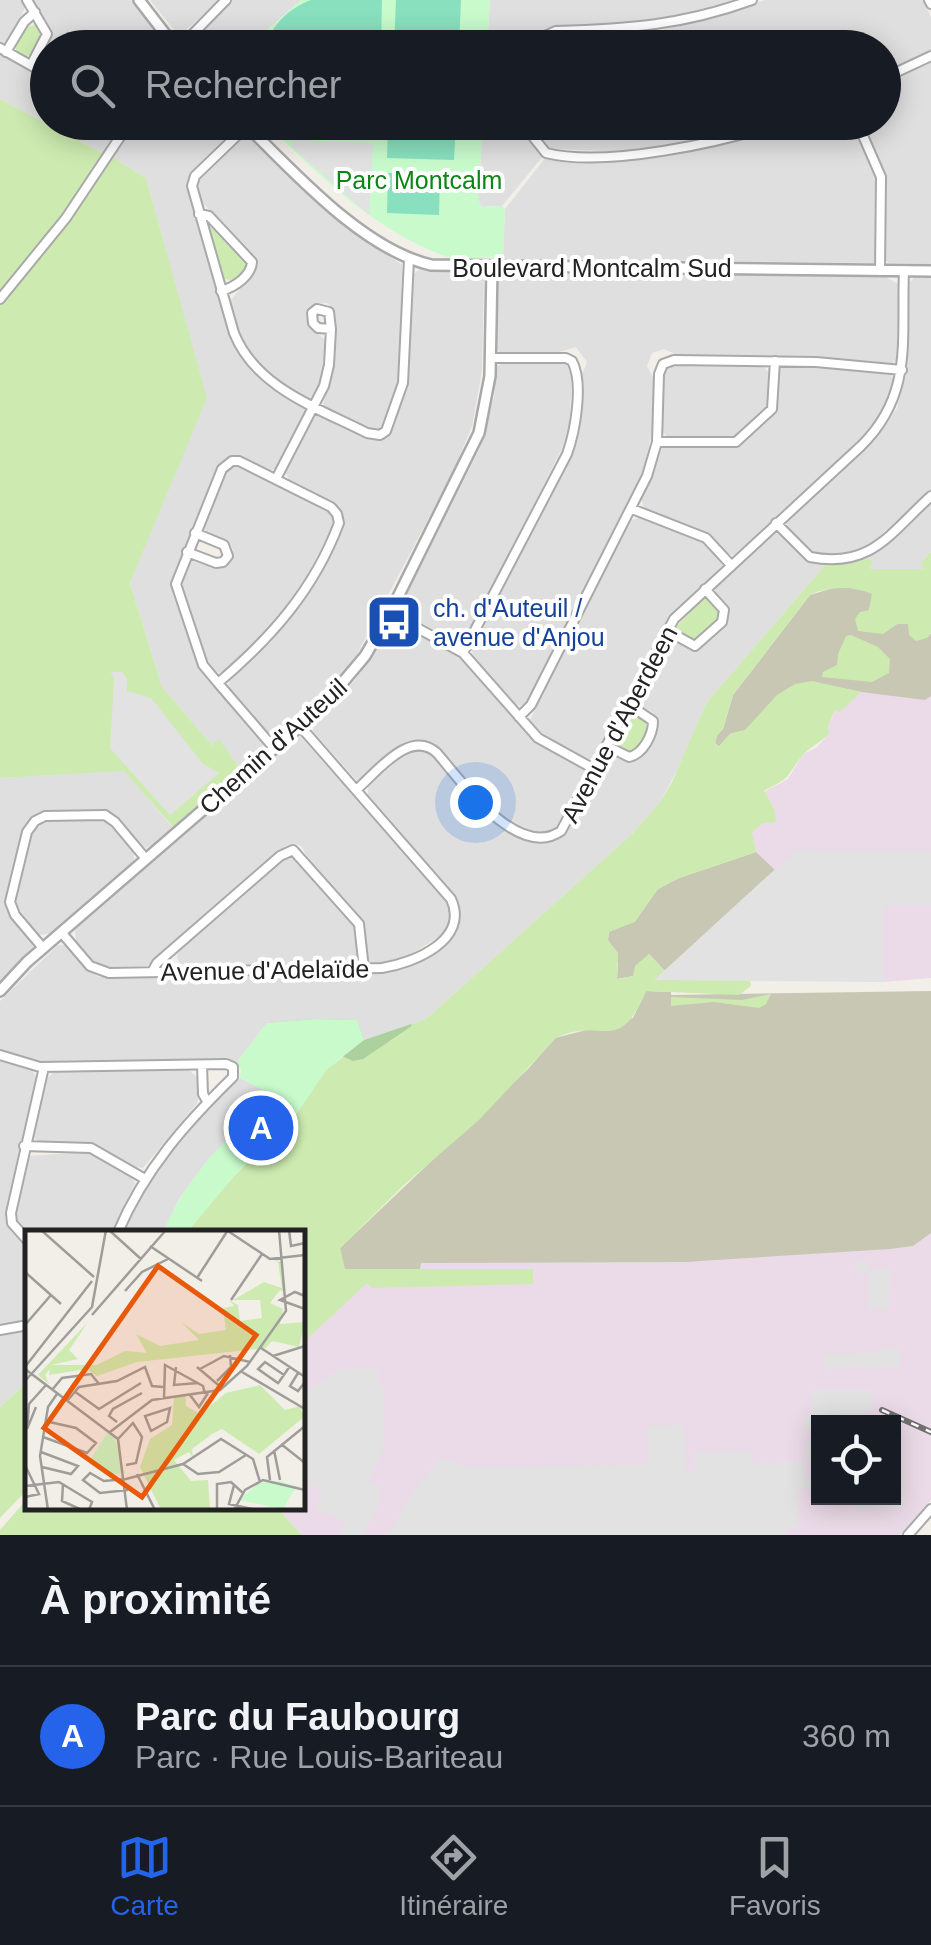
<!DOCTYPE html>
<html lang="fr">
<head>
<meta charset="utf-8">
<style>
	:root { --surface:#171b24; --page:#20242c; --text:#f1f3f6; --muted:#9ea1a6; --line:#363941; --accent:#2563eb }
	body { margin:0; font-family:Helvetica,sans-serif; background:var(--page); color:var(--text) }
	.controls { position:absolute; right:30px; bottom:30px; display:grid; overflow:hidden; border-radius:0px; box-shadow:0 5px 25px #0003 }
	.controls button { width:90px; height:90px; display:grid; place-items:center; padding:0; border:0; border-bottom:2px solid var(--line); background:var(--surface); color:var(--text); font:50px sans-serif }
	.you { position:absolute; left:475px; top:802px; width:35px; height:35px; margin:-25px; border:8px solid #fff; border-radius:50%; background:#1a73e8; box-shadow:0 0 0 15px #1a73e833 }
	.badge { display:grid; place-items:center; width:65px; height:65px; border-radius:50%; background:var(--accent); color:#fff; font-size:32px; font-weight:700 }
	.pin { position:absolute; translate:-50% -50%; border:5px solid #fff; box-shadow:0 2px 10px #0006 }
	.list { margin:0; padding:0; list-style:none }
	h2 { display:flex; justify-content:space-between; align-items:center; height:130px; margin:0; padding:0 40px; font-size:42px }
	h2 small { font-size:32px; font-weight:400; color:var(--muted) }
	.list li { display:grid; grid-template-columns:65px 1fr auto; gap:30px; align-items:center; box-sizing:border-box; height:140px; padding:0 40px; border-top:2px solid var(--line) }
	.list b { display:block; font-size:38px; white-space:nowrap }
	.list p { margin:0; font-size:32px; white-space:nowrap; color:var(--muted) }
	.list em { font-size:32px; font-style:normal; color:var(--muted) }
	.icon { flex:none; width:55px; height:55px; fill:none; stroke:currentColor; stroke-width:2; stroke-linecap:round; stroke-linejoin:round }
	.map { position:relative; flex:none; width:931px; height:1535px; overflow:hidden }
	.search { position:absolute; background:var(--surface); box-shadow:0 5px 25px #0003; left:30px; right:30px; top:30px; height:110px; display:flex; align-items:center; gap:25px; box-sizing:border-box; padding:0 35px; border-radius:55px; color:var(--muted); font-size:38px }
	.sheet { height:270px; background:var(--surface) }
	nav { display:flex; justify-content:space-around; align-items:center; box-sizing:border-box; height:140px; border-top:2px solid var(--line); background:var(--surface); font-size:28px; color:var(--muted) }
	nav a { display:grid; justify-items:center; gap:5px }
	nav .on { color:var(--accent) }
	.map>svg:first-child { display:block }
</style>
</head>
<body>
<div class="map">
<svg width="931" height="1535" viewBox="0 0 931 1535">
	<rect width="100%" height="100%" fill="#f2efe9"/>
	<path fill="#e0dfdf" d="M0 0H22L25 7 10 40 0 44Z
		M32 0H131L167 47 48 48 47 70 41 65 39 58 50 28Z
		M150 0H220L179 36Z
		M232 0H301L248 47H187L193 36Z
		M490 0H741L660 21 552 27 540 34 533 47 487 48Z
		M765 0H923L931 17V51L884 73V48H541L545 41 558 35H613L662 30 711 19Z
		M0 54 47 80 48 122 122 123 104 154 0 99Z
		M931 60V264L888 263 885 258 886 182 861 123 884 122V82Z
		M135 123H235L234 132 194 172 187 186 237 351 262 381 306 408V413L275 469 269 471 239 456 221 462 173 576 172 592 197 664 263 743 262 750 240 769 219 740 212 745 162 687 130 583 206 398 146 178 112 157Z
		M483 123H528L530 141 543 156 502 206 481 207 478 199Z
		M537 123H769L670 146 608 151 551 149 540 141Z
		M794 123H852L878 181 877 258 874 263 503 259 505 209 546 157 613 159 654 156 736 141Z
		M249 137 351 228 402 265 400 380 381 430 368 429 323 405 332 370 336 320 334 311 328 303 315 304 306 315 309 326 325 340 323 375 315 394 310 398 268 375 250 355 238 333 230 301 255 271 256 261 203 203 195 183 241 138Z
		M420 269 472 272 484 279 482 371 472 426 453 472 356 656 325 693 275 737 269 736 230 691 229 680 270 643 296 611 343 521 338 507 290 482 285 471 315 415 321 414 369 438H381L391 432 408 383 410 277Z
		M508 272 886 277 898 284V358L891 365 813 358 679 356 664 349 652 353 647 366 655 381 654 422 643 474 529 702 520 706 513 703 476 660 471 650 570 457 578 429 580 380 587 362 576 347 549 355 500 353 497 348 498 280 501 274Z
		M931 277V491L859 554 810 553 789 531 786 522 870 444 889 421 897 408 907 372 909 283 914 278Z
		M504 362 568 364 572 371 569 434 467 639 459 643 404 614 401 606 479 450 494 397 496 367Z
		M676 364 762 365 770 374 768 409 736 438H668L662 431V374L668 365Z
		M820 366 890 374 895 381 886 407 866 434 734 555 727 554 706 533 645 510 641 499 663 447 731 448 741 445 768 421 777 408 780 369 787 365Z
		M233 465 246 468 331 512 335 523 290 607 242 657 224 672 216 673 206 664 180 590V580L191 561 219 569 227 565 233 551 231 544 207 533 203 526 226 470Z
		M931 502V552L921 562 925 569H867L873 562 869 558Z
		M639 517 702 541 721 560 722 566 663 626 597 754 589 760 545 737 530 720 629 522Z
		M775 533 781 535 803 558 827 563 707 702 689 748 660 802 633 833 426 1019 364 1040 357 1020 316 1019 267 1023 237 1062 225 1059 40 1061 0 1049V1001L58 945H65L87 971 99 977 374 974 400 969 433 954 457 931 459 906 453 894 368 795V786L410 750 425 749 493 821 526 839 544 842 557 839 573 821 606 758 614 755 632 761 646 752 656 731V720L652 712 639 705 637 698 663 646 673 641 693 650 707 644 725 624 728 615 714 589Z
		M394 623H398L455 653 532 739 584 770 585 775 564 821 555 831 537 834 497 814 430 742 408 741 363 779 356 780 313 731 314 721 355 680Z
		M300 736 448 904 450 923 443 934 405 958 377 964 369 962 362 921 308 859 302 847 294 843 286 846 147 966 103 967 94 962 76 942 75 929Z
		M124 770 173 828 152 846 145 848 104 810 42 812 32 817 24 828 6 896 9 911 32 942 33 948 0 982V778Z
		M103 818 134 851V861L50 934 38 935 13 901 31 833 46 820Z
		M287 856 295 857 357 928 358 956 354 964H180L177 957 179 949Z
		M0 1060 31 1069 37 1078 5 1217 10 1230 27 1248V1319L0 1325Z
		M189 1070 197 1077 198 1102 143 1168 135 1167 94 1144 39 1143 33 1137 48 1077 54 1072Z
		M240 1078 276 1096 241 1124 208 1160 179 1199 163 1232H124L145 1186 172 1147 204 1110Z
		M73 1153 93 1154 131 1177 135 1183 113 1232 27 1233 17 1221 15 1213 28 1156Z
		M27 1330V1382L0 1407V1336Z"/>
	<path fill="#ebdbe8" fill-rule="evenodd" d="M931 633V978L883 982 716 979 774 870 756 852 751 832 774 808 764 792 788 779 803 754 816 748 829 734 828 725 836 709 861 692Z
		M931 1173V1500L900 1535H302L277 1508H302L303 1343 367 1282 532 1269H420L421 1254ZM818 1422H894V1498H818Z"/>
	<path fill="#c7c7b4" d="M833 588H857L873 594 869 610 882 634 897 624H909L927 638 931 633V696L925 700 861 692 812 682 745 730 730 734 719 747 715 743 717 735 723 729 733 695 810 595Z
		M756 852 775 870 665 971 649 954 634 976 617 979 618 963 608 940 609 932 647 903 658 889 679 878Z
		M646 991 671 992V995L931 991V1233L913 1246 890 1249 685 1262 421 1263 420 1269H344L340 1248 528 1069 555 1038 633 1018Z"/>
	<path fill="#cdebb0" d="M36 24 43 35 34 53 24 57 17 53 15 45 23 28Z
		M0 99 104 154 46 238 0 293Z
		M112 157 146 178 207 398 130 583 162 687 212 745 219 739 240 769 173 827 124 771 0 778V306L67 223Z
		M212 225 246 260 245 270 232 281 222 278 208 228Z
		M931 552V633L927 638 916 641 909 635 908 624H897L883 634 858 631 855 619 860 612 869 610 872 594C853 586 829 586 810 595L733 695 723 729 717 735 715 744 719 746 730 734 745 730 777 695 795 684 812 681 861 692 840 712 835 710 828 725 829 734C821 742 807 749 802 756 784 779 793 776 764 791L774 808 776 822 763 823 752 832 756 852 679 878 658 889 635 922 609 932 608 940 618 953 617 979 633 976 635 966 649 954 665 971 656 979H750L751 986 739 995 646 991C619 1057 601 1016 556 1038L479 1120 404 1185 340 1248 345 1269H533V1284L372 1288 367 1283 303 1343 302 1232H187L235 1175 291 1122 326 1070 343 1057 390 1041 412 1026 411 1024 426 1019 633 833 660 802 672 782 707 702 827 563H853L869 558 873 562 869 569H924L921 562Z
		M703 599H709L721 616 701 639 692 642 680 635 675 628Z
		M851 635 878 647 890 659 889 673 872 682 822 677 823 672 837 665 838 654 846 636Z
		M635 712 649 722C649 734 640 748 630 753L618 747 615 741 629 714Z
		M771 994 766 1004 759 1008 714 1002 671 1006V997L742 1000Z
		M27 1382V1490L0 1518V1407Z
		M27 1499 28 1508H277L302 1535H0V1530Z"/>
	<path fill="#add19e" d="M316 1019 357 1020 364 1040 411 1024 412 1026 363 1059 353 1061 267 1023Z"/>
	<path fill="#c8facc" d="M301 0H490L487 47 248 48Z
		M265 123H483L478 199 482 207 502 206 505 209 503 259C490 253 465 264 445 256 373 230 320 175 265 123Z
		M316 1019 357 1020 364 1040 326 1070 291 1122 235 1175 187 1232H163C187 1176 228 1134 275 1096L240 1078 241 1070 237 1062 267 1023Z"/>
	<path fill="#88e0be" d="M311 0H382L381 47H265C272 25 289 8 311 0Z
		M396 0H461L459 47H394Z
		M388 123H456L454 160 387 158Z
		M388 173 440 174 439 215 387 213Z"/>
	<path fill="#e2e2e2" d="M293 140 373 143 369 215 292 147Z
		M111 672H122L127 679V691L151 698 203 764 219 773 170 815 110 748 114 679Z
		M796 850 931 851V905H883V982L654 980Z
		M855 1261H868V1269L890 1268 889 1309H869V1274L856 1273Z
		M888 1348H900V1367L825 1369V1354L871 1353Z
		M378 1368V1384L383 1385V1450L368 1480 380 1487 377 1508 363 1535H340L345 1520 320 1511 316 1506 324 1496 308 1481 303 1485V1394L340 1369Z
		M812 1390H872L873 1410 859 1413V1422H818V1458H806V1442H812V1438L811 1432H804V1416L812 1415Z
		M684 1425 686 1472 695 1471 694 1453 750 1451 751 1464 805 1462V1478H812L813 1489 797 1490 799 1528H786V1535H388L414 1490 441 1458 465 1467 648 1465V1426Z
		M894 1444H903L904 1507 857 1508V1498H894Z"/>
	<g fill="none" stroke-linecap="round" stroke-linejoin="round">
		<g stroke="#a9a9a9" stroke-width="12">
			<path id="minor" d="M27 0 47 34 31 65
				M929 0 931 4
				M0 48 48 75
				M179 48 226 0
				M537 48 545 36 556 31C628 29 683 25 752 0
				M6 52 24 22 35 12
				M884 78 931 56
				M532 122 534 138 546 153C606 168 724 142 782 122
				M857 122 881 177 880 271
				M247 126 195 176 192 186 234 333C256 388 318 408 367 433L380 435 386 431 403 383 409 259
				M199 214 209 216 252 262C251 276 235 287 221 291
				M0 299 66 218 130 122
				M317 309 329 312 331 329 318 328 313 323 312 313Z
				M657 442H736L772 409 775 361
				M232 461H239L331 507 337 514 339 523C314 590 271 638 218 683L203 665 176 584 222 469Z
				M276 479 324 386 329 365 331 329
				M632 509 706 538 731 565
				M776 523 810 557C871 569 890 533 931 496
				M187 552 216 563 223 562 228 556 224 545 195 533
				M390 613 463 653 538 738 594 769
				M666 630 695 646 722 622 724 610 705 589
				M463 653 567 454C575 432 584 383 572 361L566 358H491
				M218 683 274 748
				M519 717 531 705 647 476 657 442 659 374 663 364 674 360 816 362 902 370
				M607 746 629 757C643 754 653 735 653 721L628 704
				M356 790C377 772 410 728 437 753 461 781 518 861 561 831L674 619 861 446C914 394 901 339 904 271
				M61 932 90 966 109 973 382 968C414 963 470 940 451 899L300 726
				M43 948 15 915 10 902 27 832 35 821 45 816 105 815 115 822 146 859
				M152 972 157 963 280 856 293 850 359 924 364 969
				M0 1055 40 1067 226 1064 233 1067V1077C185 1124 145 1169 118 1232
				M202 1065 203 1094 207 1101
				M24 1146 91 1148 145 1179
				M28 1241 12 1223 11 1213 44 1067
				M0 1330 28 1325
				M908 1535 931 1509"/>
		</g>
		<g stroke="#a9a9a9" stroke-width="14">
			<path id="tertiary" d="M139 0 176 48
				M243 122C293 171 362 249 431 265L931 271
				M0 991 27 962 322 707 365 656 390 613 479 433 490 376 492 267"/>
		</g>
		<use href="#minor" stroke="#fff" stroke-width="8"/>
		<use href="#tertiary" stroke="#fff" stroke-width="9"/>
		<g stroke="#707070" stroke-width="6">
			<path id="rail" d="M882 1410 931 1432"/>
		</g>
		<use href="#rail" stroke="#fff" stroke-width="2.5" stroke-dasharray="8" stroke-linecap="butt"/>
	</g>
	<defs>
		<g id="bus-square" transform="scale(2.875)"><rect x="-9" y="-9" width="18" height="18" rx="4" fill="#1a4fb4" stroke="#fff"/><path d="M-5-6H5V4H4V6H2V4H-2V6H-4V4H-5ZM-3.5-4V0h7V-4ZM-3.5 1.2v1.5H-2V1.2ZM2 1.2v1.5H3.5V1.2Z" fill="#fff"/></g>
	</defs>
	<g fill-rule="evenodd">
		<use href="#bus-square" x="394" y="622"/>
	</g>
	<g text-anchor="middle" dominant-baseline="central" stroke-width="8" stroke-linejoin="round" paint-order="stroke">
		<g font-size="25" fill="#0c8416" stroke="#fff">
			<text x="419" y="180">Parc Montcalm</text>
		</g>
		<g font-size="25" fill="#222" stroke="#fff">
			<text x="592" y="268">Boulevard Montcalm Sud</text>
			<text transform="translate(619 724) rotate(-62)">Avenue d'Aberdeen</text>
			<text transform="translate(273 746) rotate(-42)">Chemin d'Auteuil</text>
			<text transform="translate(265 970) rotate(-1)">Avenue d'Adelaïde</text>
		</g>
		<g font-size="25" fill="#164399" stroke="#fff" text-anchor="start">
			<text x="433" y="608">ch. d'Auteuil /<tspan x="433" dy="29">avenue d'Anjou</tspan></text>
		</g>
	</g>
	<g transform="translate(25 1230)">
		<rect width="280" height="280" fill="#f2efe9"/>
		<path d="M238 25 256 32 260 63 255 60 245 73 258 79 255 94 280 92 274 117 247 111 241 118 112 132 72 146 62 139 24 145 25 139 20 145 24 154 13 145 63 92 44 120 53 129 26 135H72L100 121 122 123 111 104 135 116 174 110 156 92 174 104 201 100 198 78 209 76 204 70 213 75 215 91 237 88 235 70H208L239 52 257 58 253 32ZM235 155 260 180 275 176 279 187 234 224 197 199 187 204 167 219 168 227 164 222 149 230 166 251 183 250 185 280H136L115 237 125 209 147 195 149 168 160 166 161 176 175 184 201 163Z" fill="#cdebb0"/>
		<path d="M83 202 89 206 100 243 81 245 63 233ZM256 251 271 257 258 279 214 270 234 253Z" fill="#c8facc"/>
		<path fill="none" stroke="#9f9d99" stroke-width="2.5" d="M16 0 69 47M84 0 116 29M264 0 266 16 280 13M203 1 245 29 280 25M125 16 177 51M0 42 36 74M172 48 203 0M100 61 117 42 143 29M280 66 270 62 255 70 280 79M206 70 237 24M67 85 141 0M0 95 26 65M236 118 280 147M248 126 280 116M0 137 67 51M151 137 149 155 173 153M172 137 198 159M0 139 93 209 102 280M175 139 199 126 225 132M217 142 280 179M273 143 265 156 273 161 280 152M259 145 240 132 233 139 253 153 254 152 265 136M0 151 67 77 81 0M192 151 206 137 205 125M27 160 37 148 66 144 74 154M49 161 74 179 116 153M165 165 174 177 183 163M139 168 140 135 178 156 180 164M42 171 54 157 92 151 120 137 127 156 138 157M11 177 2 199 4 174 21 155M145 178 142 192 126 201 120 186ZM92 192 84 186 88 179 117 163M85 202 127 170 195 160 222 136 261 81 254 0M18 207 62 223 71 213 51 198 20 191M93 209 108 193 117 207 111 233 101 235M256 214 280 233M249 220 255 250M16 222 53 236 46 244 17 237M158 234 173 244 194 242 221 225M0 235 14 264 0 267M112 244 130 280M245 250 242 227 280 196M38 254 37 271 57 280M209 255 204 274 232 280M0 256 34 252 67 272 64 280M103 260 75 263 58 250 65 243 79 251 101 249 158 234 196 209 228 229 235 252M23 280 15 226 23 177 32 164M192 280V254L206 252 218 263M209 280 220 260 238 250 280 260"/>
		<path fill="#e8590c" fill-opacity="0.15" stroke="#e8590c" stroke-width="5" d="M133 36 231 105 117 267 19 198Z"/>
		<rect width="280" height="280" fill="none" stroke="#222" stroke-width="5"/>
	</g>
</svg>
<div class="controls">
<button><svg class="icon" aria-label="locate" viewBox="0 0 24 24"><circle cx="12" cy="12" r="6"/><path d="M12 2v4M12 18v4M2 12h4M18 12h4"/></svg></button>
</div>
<div class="you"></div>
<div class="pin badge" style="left:261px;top:1128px">A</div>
<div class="search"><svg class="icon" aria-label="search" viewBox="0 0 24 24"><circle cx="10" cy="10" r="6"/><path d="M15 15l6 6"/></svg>Rechercher</div>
</div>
<section class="sheet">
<h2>À proximité<small></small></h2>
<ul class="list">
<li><span class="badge">A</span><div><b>Parc du Faubourg</b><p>Parc · Rue Louis-Bariteau</p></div><em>360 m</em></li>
</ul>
</section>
<nav>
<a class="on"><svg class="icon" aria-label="map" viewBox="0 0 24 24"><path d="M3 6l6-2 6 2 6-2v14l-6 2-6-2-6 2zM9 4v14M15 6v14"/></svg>Carte</a>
<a><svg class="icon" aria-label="directions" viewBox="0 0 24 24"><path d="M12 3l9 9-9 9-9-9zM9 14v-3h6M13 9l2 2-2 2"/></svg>Itinéraire</a>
<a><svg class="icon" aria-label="saved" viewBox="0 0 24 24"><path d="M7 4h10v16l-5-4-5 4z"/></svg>Favoris</a>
</nav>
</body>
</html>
